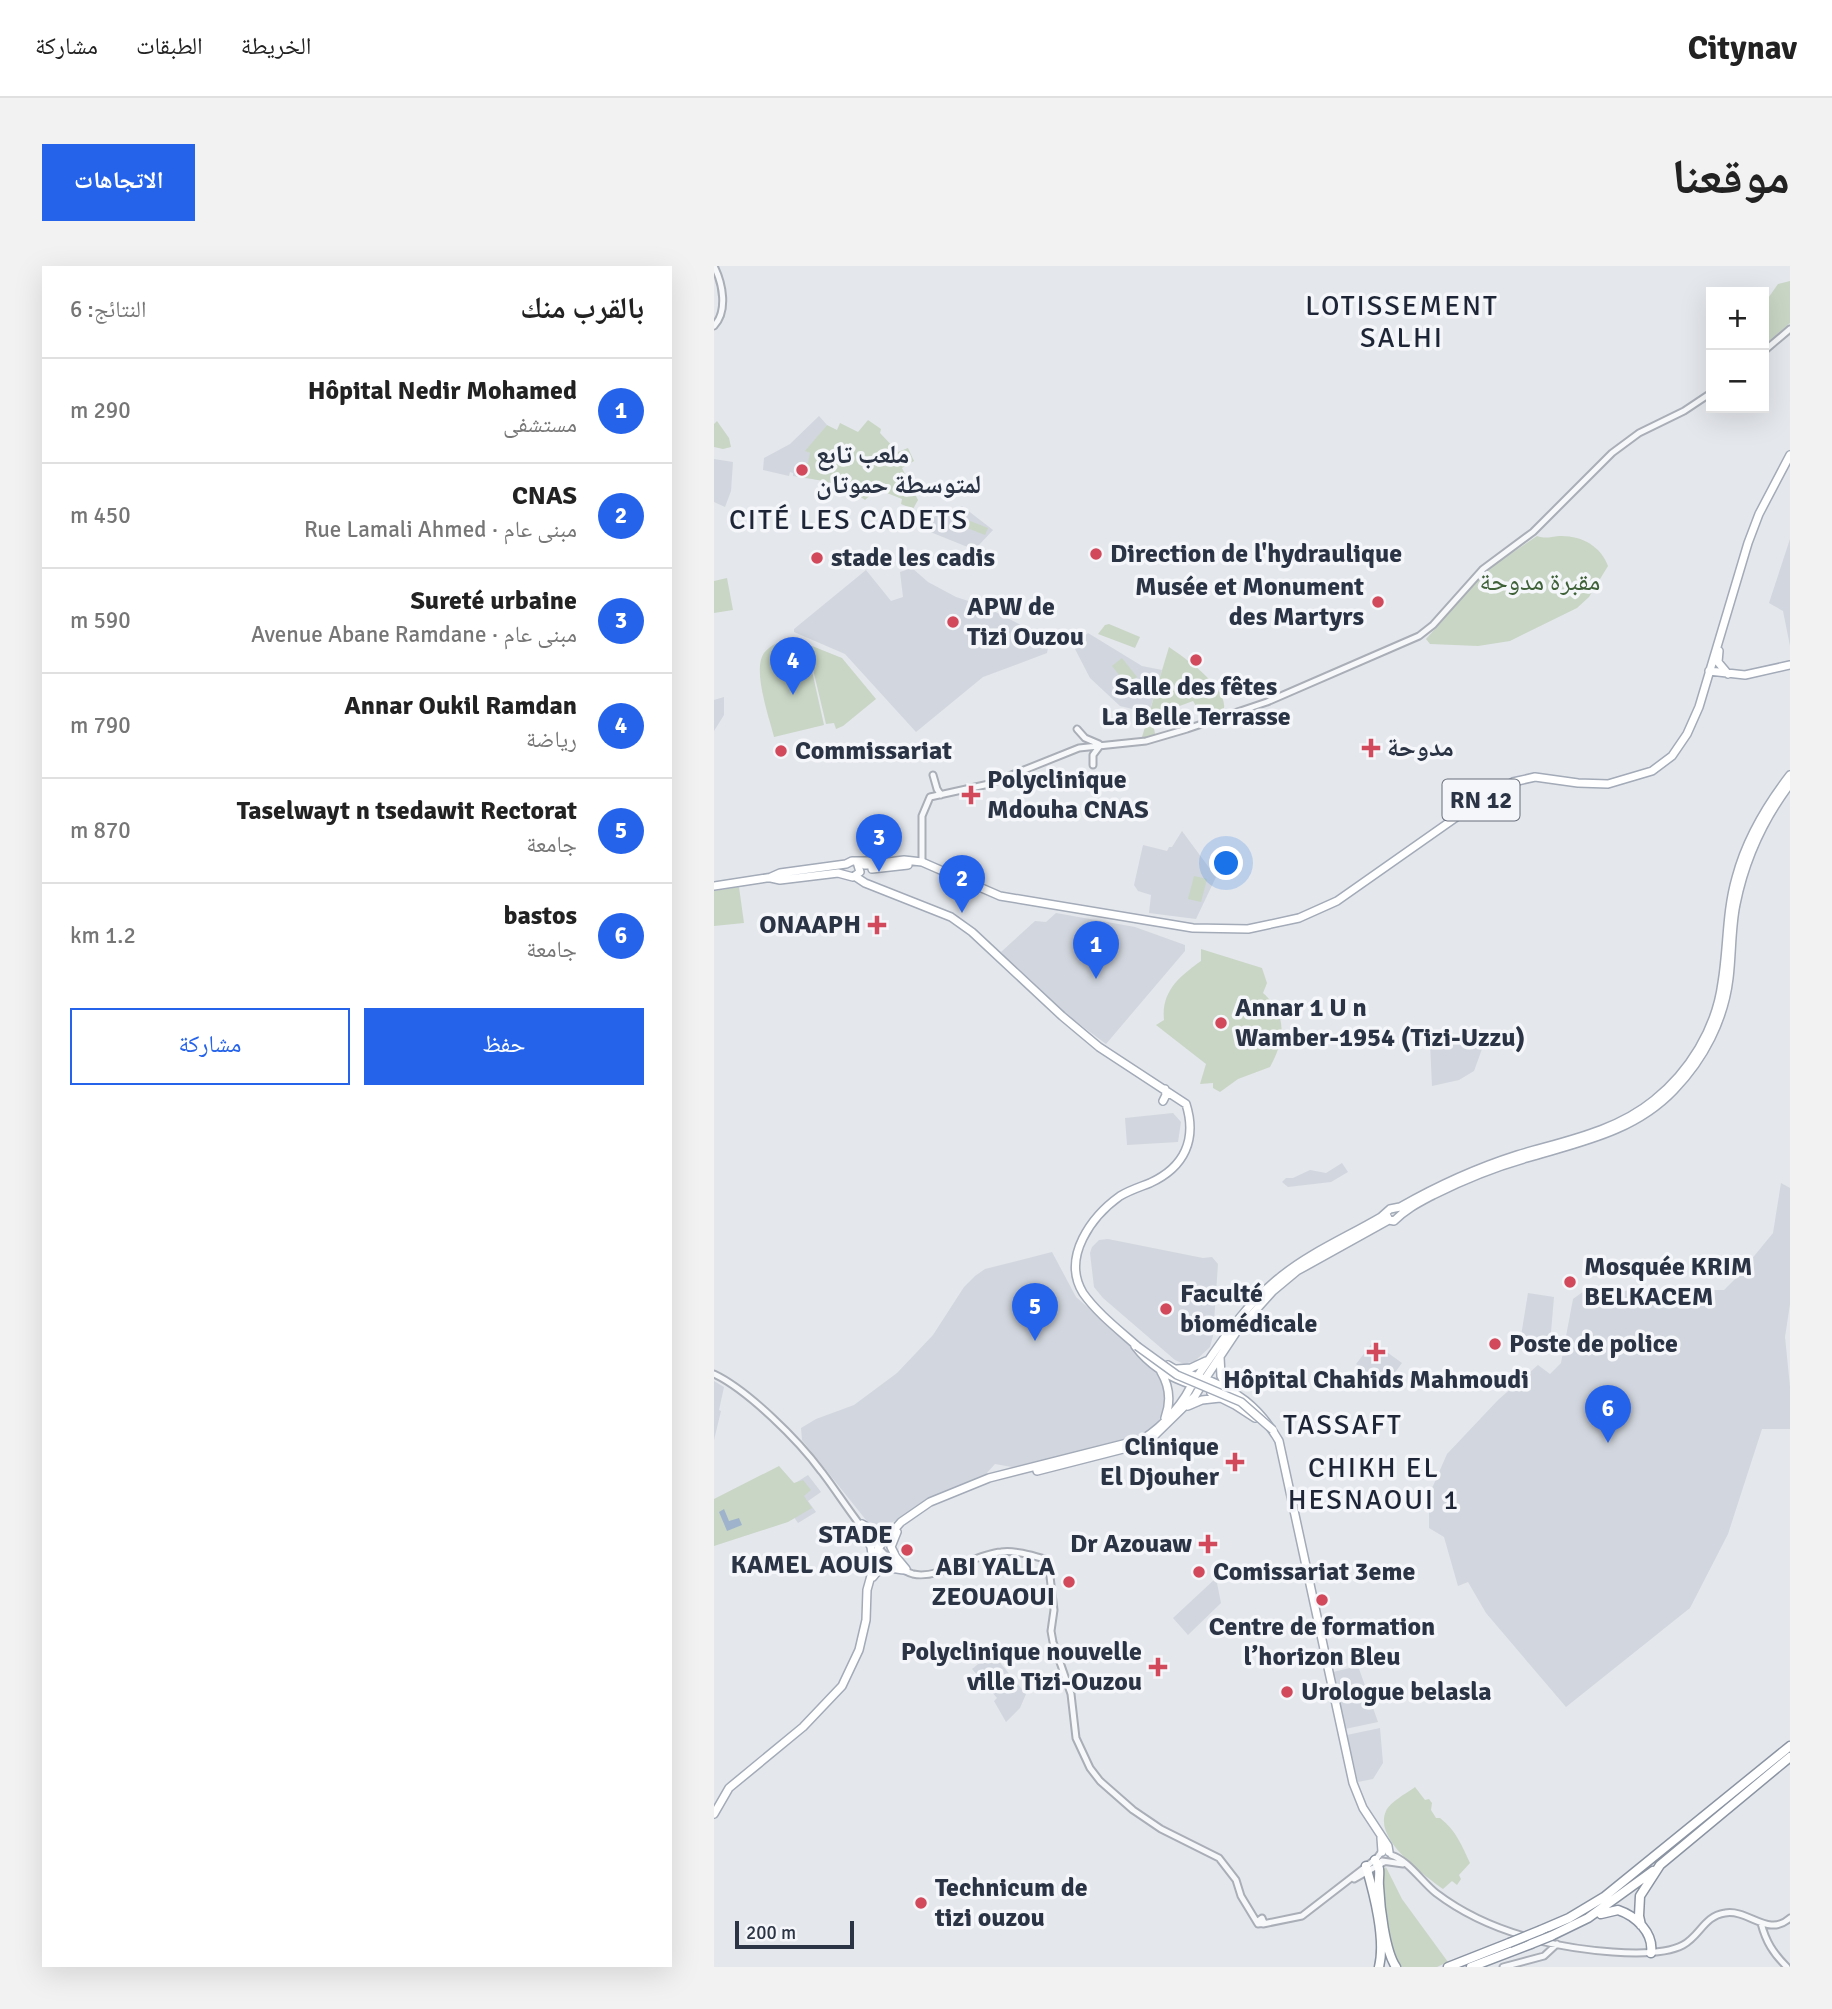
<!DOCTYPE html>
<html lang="ar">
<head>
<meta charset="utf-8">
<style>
	:root { --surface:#fff; --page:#f2f2f2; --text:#222; --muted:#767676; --line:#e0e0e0; --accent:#2563eb }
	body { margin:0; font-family:Signika,"Noto Naskh Arabic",sans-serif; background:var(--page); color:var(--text); direction:rtl }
	.controls { position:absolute; right:21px; top:21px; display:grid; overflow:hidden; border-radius:0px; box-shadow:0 7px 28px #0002 }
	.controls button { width:63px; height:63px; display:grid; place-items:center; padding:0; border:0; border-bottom:2px solid var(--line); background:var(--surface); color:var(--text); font:35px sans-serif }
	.scale { position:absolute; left:21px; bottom:18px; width:119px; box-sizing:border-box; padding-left:7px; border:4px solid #2b3445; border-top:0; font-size:19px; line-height:24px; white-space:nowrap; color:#2b3445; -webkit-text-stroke:5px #f4f6f9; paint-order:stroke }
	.you { position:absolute; left:513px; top:598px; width:24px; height:24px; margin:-18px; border:5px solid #fff; border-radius:50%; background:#1a73e8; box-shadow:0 0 0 10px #1a73e833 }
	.badge { display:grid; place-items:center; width:46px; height:46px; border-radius:50%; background:var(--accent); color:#fff; font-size:23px; font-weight:700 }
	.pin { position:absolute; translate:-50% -58px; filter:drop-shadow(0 2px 4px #0008) }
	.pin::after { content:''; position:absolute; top:37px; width:24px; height:21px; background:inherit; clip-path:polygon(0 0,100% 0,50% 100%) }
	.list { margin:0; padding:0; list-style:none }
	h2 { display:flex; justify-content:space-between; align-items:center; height:91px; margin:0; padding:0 28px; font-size:30px }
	h2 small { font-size:23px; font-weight:400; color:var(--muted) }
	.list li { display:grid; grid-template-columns:46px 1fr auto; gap:21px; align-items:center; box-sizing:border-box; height:105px; padding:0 28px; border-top:2px solid var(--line) }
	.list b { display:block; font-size:26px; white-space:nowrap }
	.list p { margin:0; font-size:23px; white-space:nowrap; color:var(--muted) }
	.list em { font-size:23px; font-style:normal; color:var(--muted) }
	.actions { display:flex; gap:14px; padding:21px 28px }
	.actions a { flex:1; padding:16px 0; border:2px solid var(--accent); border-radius:0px; text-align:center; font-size:24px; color:var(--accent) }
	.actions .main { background:var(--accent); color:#fff }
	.map { position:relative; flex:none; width:1076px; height:1701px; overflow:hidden; direction:ltr; border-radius:0px }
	header { display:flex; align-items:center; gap:42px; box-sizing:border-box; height:98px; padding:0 35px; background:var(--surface); border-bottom:2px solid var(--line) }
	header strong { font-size:33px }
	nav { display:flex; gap:38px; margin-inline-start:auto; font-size:24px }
	.intro { display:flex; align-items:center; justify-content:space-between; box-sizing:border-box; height:168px; padding:0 42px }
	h1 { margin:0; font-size:49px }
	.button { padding:18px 32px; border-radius:0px; background:var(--accent); color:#fff; font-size:24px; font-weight:700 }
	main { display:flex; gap:42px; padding:0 42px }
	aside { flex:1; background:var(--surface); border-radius:0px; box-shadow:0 7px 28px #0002 }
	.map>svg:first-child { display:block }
</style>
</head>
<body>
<header>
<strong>Citynav</strong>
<nav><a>الخريطة</a><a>الطبقات</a><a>مشاركة</a></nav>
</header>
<div class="intro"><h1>موقعنا</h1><a class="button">الاتجاهات</a></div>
<main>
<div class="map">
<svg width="1076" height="1701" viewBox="0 0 1076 1701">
	<rect width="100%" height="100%" fill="#e4e7ec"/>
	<path fill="#d2d6de" d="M105 150 113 159 92 185 96 187 116 215 90 212 79 210V207L76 206 75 210 49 204 50 192 76 178Z
		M0 193 19 196 17 225 11 241 0 236Z
		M248 240 279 264 265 279 256 282 204 261 225 248Z
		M1076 273V380L1069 345 1055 337Z
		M198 302 214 316 242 331 270 340 311 361 334 382 333 387 269 411 202 466 131 388 80 366V363L152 304 177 335 189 331 186 306Z
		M374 367 428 400 448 404 435 447 406 440 376 412 361 383 363 377Z
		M10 431V449L0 465V434Z
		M468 565 502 611 482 653 435 647 437 629 424 625 420 619 429 579 453 585 455 581H458Z
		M342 647 421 661 471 679V685L392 778 356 751 287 686 321 655 332 656Z
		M765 767 768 783 760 805 745 814 718 820 716 777 722 772Z
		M459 847 467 856 464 876 413 879 411 852Z
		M628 897 634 906 617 916 574 921 568 916 572 912H579L596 904 612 907Z
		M1067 917 1076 922V1038L1071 1071 1076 1121V1163H1048L1014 1268 976 1342 852 1441 772 1347 754 1316 744 1320 730 1271 715 1262V1225L719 1220 733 1188 784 1134 824 1099 836 1108 847 1097 859 1033 870 1025 1010 1024 1023 1011 1059 967Z
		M394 973 489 992 498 991 504 998 499 1070 496 1081 481 1095 470 1098 461 1094 389 1032 380 1021 376 987 378 981 385 974Z
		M338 986 362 1031 417 1079 440 1103 452 1125 448 1150 439 1162 421 1172 298 1201 281 1198 271 1209 217 1232 171 1261 160 1264 88 1174 87 1162 102 1153 140 1139 183 1107 219 1069 250 1021 261 1010 271 1003Z
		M814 1027 840 1031 836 1078H819L807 1070Z
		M659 1076 688 1097 676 1113 671 1110 666 1116 642 1098Z
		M0 1115 10 1121 5 1144 7 1145 0 1174Z
		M94 1209 107 1226 94 1235 102 1246 84 1257 64 1228Z
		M502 1312 507 1337 474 1369 459 1352Z
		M278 1387 312 1428 306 1442 292 1456 280 1435 283 1432 258 1403Z
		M644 1400 664 1456 631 1463 619 1406Z
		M666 1462 669 1497 659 1513 644 1516 633 1469Z"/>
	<path fill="#c9d6c5" d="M1076 15V57L1050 79V38L1064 18Z
		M154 154 167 163 166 167 184 186 194 182 200 195 188 202 204 234 199 243 187 238 188 233 163 223 151 234C129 217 108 215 82 210L85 196 94 197 96 187 91 185 113 159 123 164 126 157 144 166Z
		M3 155 15 172 17 181 9 183 0 181V158Z
		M251 253 274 262 271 269 248 260Z
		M823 270C832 273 836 271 845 270 867 269 887 280 894 300L875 331 863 342 796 375 764 380 716 378 712 373 774 303Z
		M13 312 19 344 0 347V315Z
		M395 358 426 371 421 382 384 368 391 359Z
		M75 372 92 378 110 459 60 471C55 451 38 403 50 387 56 379 67 375 75 372Z
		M93 378 128 392 162 433 129 460 122 463 120 457 112 458Z
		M455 381C471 392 513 421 510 442L506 446 489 452 479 435 463 441 465 446 447 452 439 458 442 472 428 471Z
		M408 392 423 411 413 419 398 400Z
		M480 610 493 613 487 636 474 633Z
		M25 621 30 657 0 660V625Z
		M487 683 548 702 553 717 549 727C574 749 571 774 556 801L524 813 506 826 499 822V817L486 818 492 798 442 759 450 754C447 725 466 710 487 695Z
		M65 1200 80 1217 89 1214 97 1224 90 1230 98 1242 74 1256 0 1280V1233Z
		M701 1521 711 1534 715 1533 718 1537 717 1544 722 1552H726C742 1564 748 1580 756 1597L745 1609 747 1613 743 1619 738 1615 729 1623C709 1608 659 1573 672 1545 676 1536 693 1527 701 1521Z
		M672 1601 688 1633 734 1696 723 1701H685L679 1693 667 1615 669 1604Z"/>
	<path fill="#9fb4cc" d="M10 1243 15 1255 25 1252 28 1259 13 1265 5 1246Z"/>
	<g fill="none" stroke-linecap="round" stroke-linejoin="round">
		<g stroke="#a9aeb7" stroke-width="9">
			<path id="minor" d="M0 60C14 45 9 18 0 0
				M1050 85 1076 63
				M363 463 371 472 385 478
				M379 499V489L385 481
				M219 509 223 523 227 529
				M208 596V550L216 531 275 518 365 482 432 475 473 463 553 436 705 370 719 359 769 303 819 266 898 187 925 167 970 145 997 127
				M0 1108C34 1124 85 1175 107 1205 128 1231 167 1299 199 1308 224 1314 261 1288 287 1286 302 1284 320 1290 334 1294L340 1344 337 1365 339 1376 357 1428 362 1472 376 1502 386 1515 419 1544 447 1563 505 1592 522 1614 527 1630 544 1658 550 1657 548 1652 544 1655
				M677 1589C694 1594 708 1616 722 1627 747 1646 779 1661 810 1670
				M668 1595 689 1598
				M640 1613 670 1596
				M1047 1657C1052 1676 1059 1687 1073 1701
				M549 1658 588 1650 663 1592 668 1585
				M826 1675C859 1683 939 1695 969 1679 986 1670 990 1650 1011 1647 1035 1643 1054 1672 1076 1652
				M789 1701 830 1690 843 1678"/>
		</g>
		<g stroke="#a3abb8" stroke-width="10">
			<path id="major" d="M1005 385 1004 396 1014 408
				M995 405 1031 409 1076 399
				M151 599 190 594 208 596 286 630 479 662 534 663 585 652 623 635 754 543 799 516 821 511 864 517 894 518 938 505 958 490 973 468 985 441 1034 277 1045 248 1076 189
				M158 603 194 599
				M57 611 66 607 132 598 138 595H155
				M142 611 151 617 237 651 258 666 348 750 385 781 472 838C483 873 471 901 436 917 426 921 416 924 406 930 378 950 347 991 369 1027 383 1047 405 1064 423 1080
				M57 612 66 614 124 607 139 611 146 606 143 596
				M0 620 59 611
				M449 835 452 829 451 823
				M672 948 675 954 680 955C692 943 704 937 719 929 749 914 781 901 813 892 866 876 920 866 960 824 990 793 1010 754 1015 712 1018 687 1017 662 1022 638 1031 593 1049 554 1076 518
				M421 1080C436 1100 456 1112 479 1119
				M506 1091 507 1110 513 1122
				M454 1099C464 1106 474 1108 485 1111 521 1122 546 1142 565 1175L639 1517 649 1542 674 1580 675 1586
				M463 1103 477 1102 492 1095
				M447 1106C456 1121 457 1136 451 1152
				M483 1111C507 1076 532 1038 565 1012 595 987 633 971 667 951L676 943 686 941C723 920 762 902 803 889 850 875 901 866 940 834 975 806 1002 763 1008 717 1014 682 1012 647 1022 612 1032 574 1052 540 1076 509
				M489 1116 523 1065 559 1025 583 1005 675 954
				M497 1127 521 1139 541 1152
				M474 1140 488 1134 506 1132
				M437 1173 481 1130 487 1120
				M323 1205 413 1182
				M148 1258 161 1266 178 1264
				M146 1260 157 1281 159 1295
				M183 1266 177 1281 182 1291 192 1303
				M159 1311C169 1296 178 1304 192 1304
				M0 1548 15 1522 89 1461 128 1420 145 1384 152 1354 153 1324 165 1281 187 1256 216 1236 275 1212 429 1173C450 1160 472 1135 480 1113
				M667 1572 668 1586"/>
		</g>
		<g stroke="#8b94a3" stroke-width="11">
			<path id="highway" d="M661 1594C668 1603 664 1610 665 1620 666 1641 671 1685 682 1701
				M652 1600C660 1628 672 1673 665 1701
				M887 1648 904 1644C922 1650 940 1667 937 1687
				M927 1659 925 1650 926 1630 946 1599 1076 1491
				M827 1664 855 1652 890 1631 1076 1480
				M837 1670 874 1652 939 1605
				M734 1701 795 1677
				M757 1701 817 1678"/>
		</g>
		<use href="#minor" stroke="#f7f8fa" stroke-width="5"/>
		<use href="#major" stroke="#fff" stroke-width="7"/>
		<use href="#highway" stroke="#fff" stroke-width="8"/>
		<g stroke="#a3abb8" stroke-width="10" stroke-linecap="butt">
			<path id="major-bridge" d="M423 1080 463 1109 527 1136 559 1164"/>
		</g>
		<g stroke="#8b94a3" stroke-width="11" stroke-linecap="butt">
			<path id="highway-bridge" d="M795 1677 827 1664
				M817 1678 837 1670"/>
		</g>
		<use href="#major-bridge" stroke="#fff" stroke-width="7"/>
		<use href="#highway-bridge" stroke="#fff" stroke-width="8"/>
	</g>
	<g fill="#d1495b" stroke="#f4f6f9" stroke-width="2.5">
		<circle cx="88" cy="204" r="7"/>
		<circle cx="382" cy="288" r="7"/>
		<circle cx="103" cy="292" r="7"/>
		<circle cx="664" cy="336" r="7"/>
		<circle cx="239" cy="356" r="7"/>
		<circle cx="482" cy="394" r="7"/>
		<path d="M653.5 471.5h7v7h7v7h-7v7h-7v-7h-7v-7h7z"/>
		<circle cx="67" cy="485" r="7"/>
		<path d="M253.5 518.5h7v7h7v7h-7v7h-7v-7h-7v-7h7z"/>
		<path d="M159.5 648.5h7v7h7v7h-7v7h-7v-7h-7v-7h7z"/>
		<circle cx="507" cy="757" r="7"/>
		<circle cx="856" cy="1016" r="7"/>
		<circle cx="452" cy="1043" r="7"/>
		<circle cx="781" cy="1078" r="7"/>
		<path d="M658.5 1075.5h7v7h7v7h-7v7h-7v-7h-7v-7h7z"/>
		<path d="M517.5 1185.5h7v7h7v7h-7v7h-7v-7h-7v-7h7z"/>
		<path d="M490.5 1267.5h7v7h7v7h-7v7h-7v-7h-7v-7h7z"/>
		<circle cx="193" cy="1284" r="7"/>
		<circle cx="485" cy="1306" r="7"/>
		<circle cx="355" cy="1316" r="7"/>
		<circle cx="608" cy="1334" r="7"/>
		<path d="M440.5 1390.5h7v7h7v7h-7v7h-7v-7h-7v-7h7z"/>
		<circle cx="573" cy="1426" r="7"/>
		<circle cx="207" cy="1637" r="7"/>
	</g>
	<g text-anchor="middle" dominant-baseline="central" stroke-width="7" stroke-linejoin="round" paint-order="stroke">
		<rect fill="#f4f6f9" stroke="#676e7b" stroke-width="2" x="728.5" y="513.5" width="77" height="41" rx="5"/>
		<g font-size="24" font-weight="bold" fill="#2b3445">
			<text x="767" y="534">RN 12</text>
		</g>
		<g font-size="26" font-weight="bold" fill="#2b3445" stroke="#f4f6f9" text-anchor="start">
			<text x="102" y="189">ملعب تابع<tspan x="102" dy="30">لمتوسطة حموتان</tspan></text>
			<text x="396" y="288">Direction de l'hydraulique</text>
			<text x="117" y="292">stade les cadis</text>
			<text x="650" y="321" text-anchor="end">Musée et Monument<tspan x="650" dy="30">des Martyrs</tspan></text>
			<text x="253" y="341">APW de<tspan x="253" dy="30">Tizi Ouzou</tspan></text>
			<text x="482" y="421" text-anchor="middle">Salle des fêtes<tspan x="482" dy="30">La Belle Terrasse</tspan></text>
			<text x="673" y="482">مدوحة</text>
			<text x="81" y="485">Commissariat</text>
			<text x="273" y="514">Polyclinique<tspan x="273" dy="30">Mdouha CNAS</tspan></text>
			<text x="147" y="659" text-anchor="end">ONAAPH</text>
			<text x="521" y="742">Annar 1 U n<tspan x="521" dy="30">Wamber-1954 (Tizi-Uzzu)</tspan></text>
			<text x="870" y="1001">Mosquée KRIM<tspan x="870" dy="30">BELKACEM</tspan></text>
			<text x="466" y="1028">Faculté<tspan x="466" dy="30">biomédicale</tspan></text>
			<text x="795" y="1078">Poste de police</text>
			<text x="662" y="1114" text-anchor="middle">Hôpital Chahids Mahmoudi</text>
			<text x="505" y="1181" text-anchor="end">Clinique<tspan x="505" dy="30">El Djouher</tspan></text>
			<text x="179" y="1269" text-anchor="end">STADE<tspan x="179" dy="30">KAMEL AOUIS</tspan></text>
			<text x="478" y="1278" text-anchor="end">Dr Azouaw</text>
			<text x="341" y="1301" text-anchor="end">ABI YALLA<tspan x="341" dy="30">ZEOUAOUI</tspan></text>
			<text x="499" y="1306">Comissariat 3eme</text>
			<text x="608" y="1361" text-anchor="middle">Centre de formation<tspan x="608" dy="30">l’horizon Bleu</tspan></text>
			<text x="428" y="1386" text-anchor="end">Polyclinique nouvelle<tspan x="428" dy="30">ville Tizi-Ouzou</tspan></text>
			<text x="587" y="1426">Urologue belasla</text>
			<text x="221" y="1622">Technicum de<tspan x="221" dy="30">tizi ouzou</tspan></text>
		</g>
		<g font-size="26" fill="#3f6138" stroke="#f4f6f9">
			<text x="826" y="316">مقبرة مدوحة</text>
		</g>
		<g font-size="28" letter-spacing="2" fill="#1d2536" stroke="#f4f6f9">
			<text x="688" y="40">LOTISSEMENT<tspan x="688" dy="32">SALHI</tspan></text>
			<text x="135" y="254">CITÉ LES CADETS</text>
			<text x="629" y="1159">TASSAFT</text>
			<text x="660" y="1202">CHIKH EL<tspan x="660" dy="32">HESNAOUI 1</tspan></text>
		</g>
	</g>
</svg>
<div class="controls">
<button>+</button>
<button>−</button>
</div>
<div class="scale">200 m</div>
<div class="you"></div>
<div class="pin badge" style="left:382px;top:713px">1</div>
<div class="pin badge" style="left:248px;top:647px">2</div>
<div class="pin badge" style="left:165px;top:606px">3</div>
<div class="pin badge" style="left:79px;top:429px">4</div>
<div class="pin badge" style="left:321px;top:1075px">5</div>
<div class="pin badge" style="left:894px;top:1177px">6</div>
</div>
<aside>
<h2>بالقرب منك<small>النتائج: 6</small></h2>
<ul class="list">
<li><span class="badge">1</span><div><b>Hôpital Nedir Mohamed</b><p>مستشفى</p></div><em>290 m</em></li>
<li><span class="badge">2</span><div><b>CNAS</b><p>مبنى عام · Rue Lamali Ahmed</p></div><em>450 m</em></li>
<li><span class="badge">3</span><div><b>Sureté urbaine</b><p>مبنى عام · Avenue Abane Ramdane</p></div><em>590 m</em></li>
<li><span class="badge">4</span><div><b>Annar Oukil Ramdan</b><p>رياضة</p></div><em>790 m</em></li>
<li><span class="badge">5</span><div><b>Taselwayt n tsedawit Rectorat</b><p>جامعة</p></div><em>870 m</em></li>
<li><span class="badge">6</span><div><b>bastos</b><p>جامعة</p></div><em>1.2 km</em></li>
</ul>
<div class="actions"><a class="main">حفظ</a><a>مشاركة</a></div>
</aside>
</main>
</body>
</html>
